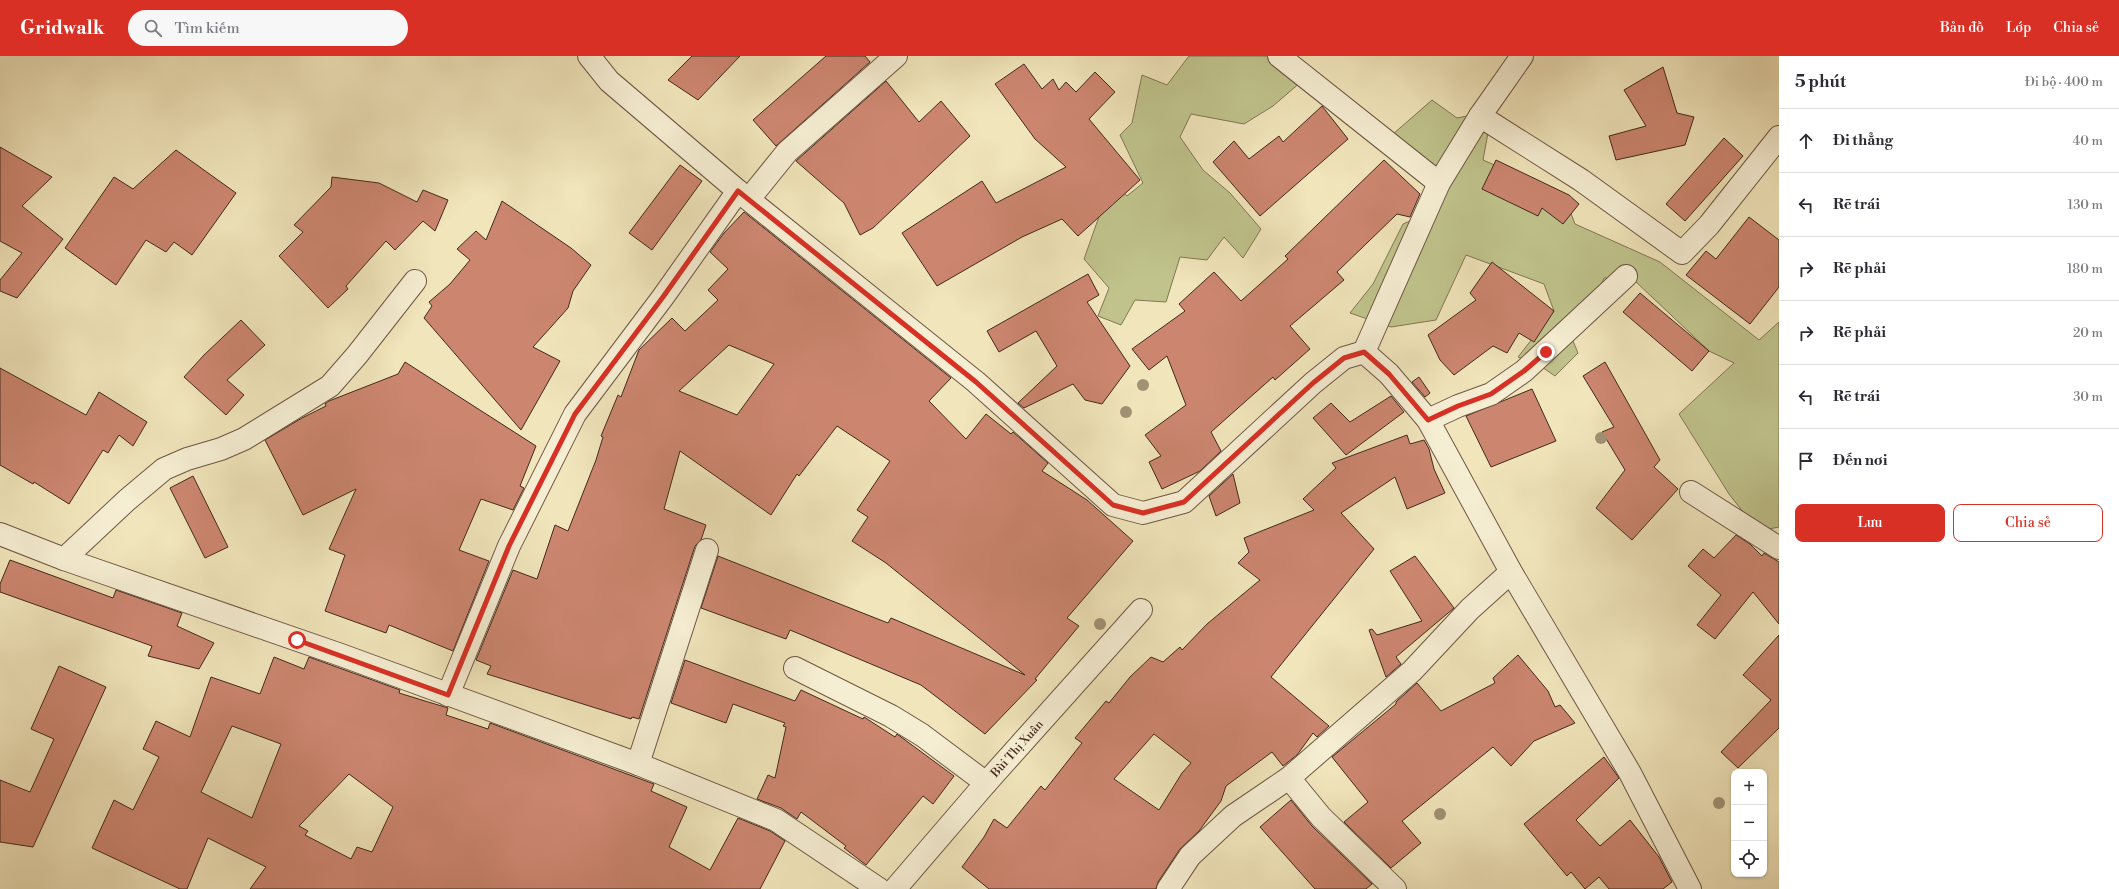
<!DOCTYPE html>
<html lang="vi">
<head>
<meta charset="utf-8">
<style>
	:root { --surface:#fff; --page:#f7f7f7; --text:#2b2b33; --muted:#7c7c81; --line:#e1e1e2; --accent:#d93025 }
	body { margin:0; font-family:"Libre Bodoni",serif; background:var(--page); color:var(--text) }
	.controls { position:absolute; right:12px; bottom:12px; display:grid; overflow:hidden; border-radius:8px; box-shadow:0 1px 3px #0004 }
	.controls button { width:36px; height:36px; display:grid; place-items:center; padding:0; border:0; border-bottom:1px solid var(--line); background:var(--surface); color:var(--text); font:20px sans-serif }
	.stop { position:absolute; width:12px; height:12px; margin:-9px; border:3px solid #d93025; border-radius:50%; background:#fff }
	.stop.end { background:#d93025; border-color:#fff; box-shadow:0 1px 4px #0008 }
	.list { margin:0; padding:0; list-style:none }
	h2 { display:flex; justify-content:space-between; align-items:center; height:52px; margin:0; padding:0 16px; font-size:17px }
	h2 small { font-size:13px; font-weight:400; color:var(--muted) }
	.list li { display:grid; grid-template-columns:26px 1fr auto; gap:12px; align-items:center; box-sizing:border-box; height:64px; padding:0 16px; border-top:1px solid var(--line) }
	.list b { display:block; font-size:15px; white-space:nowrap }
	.list em { font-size:13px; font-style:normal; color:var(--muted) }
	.actions { display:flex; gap:8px; padding:12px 16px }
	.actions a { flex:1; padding:9px 0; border:1px solid var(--accent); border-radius:8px; text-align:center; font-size:14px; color:var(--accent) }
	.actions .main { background:var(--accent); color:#fff }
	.icon { flex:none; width:22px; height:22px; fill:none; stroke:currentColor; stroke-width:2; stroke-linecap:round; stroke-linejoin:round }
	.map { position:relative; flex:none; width:1779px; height:833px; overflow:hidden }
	header { display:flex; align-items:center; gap:24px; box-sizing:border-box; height:56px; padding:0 20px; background:var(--accent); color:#fff }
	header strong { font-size:19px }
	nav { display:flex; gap:22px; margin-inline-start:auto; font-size:14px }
	.search { width:280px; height:36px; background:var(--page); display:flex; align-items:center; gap:10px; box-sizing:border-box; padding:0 14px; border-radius:22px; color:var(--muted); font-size:15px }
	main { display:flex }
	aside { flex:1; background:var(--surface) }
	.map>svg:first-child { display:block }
</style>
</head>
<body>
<header>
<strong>Gridwalk</strong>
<div class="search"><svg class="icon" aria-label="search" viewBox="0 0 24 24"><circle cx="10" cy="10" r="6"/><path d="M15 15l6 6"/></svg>Tìm kiếm</div>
<nav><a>Bản đồ</a><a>Lớp</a><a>Chia sẻ</a></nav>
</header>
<main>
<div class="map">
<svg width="1779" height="833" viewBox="0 0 1779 833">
	<rect width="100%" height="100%" fill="#f1e5bb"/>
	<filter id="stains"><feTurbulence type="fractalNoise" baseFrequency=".005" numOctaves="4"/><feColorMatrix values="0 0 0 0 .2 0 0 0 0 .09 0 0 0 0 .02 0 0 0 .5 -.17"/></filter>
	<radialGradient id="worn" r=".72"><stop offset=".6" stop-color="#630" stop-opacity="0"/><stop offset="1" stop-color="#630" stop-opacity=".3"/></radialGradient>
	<path fill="#c0c38c" stroke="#827654" d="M1189 0H1284L1309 19 1273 50 1244 68 1191 58 1180 81 1203 114 1230 137 1261 173 1243 202 1224 181 1207 204 1180 201 1166 246 1135 244 1121 269 1098 260 1109 232 1084 203 1101 155 1081 89 1127 140 1143 127 1120 79 1132 67 1142 19 1167 29Z
		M1432 44 1457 62 1492 55 1483 104 1564 139 1575 168 1660 206 1759 284 1779 266V471L1758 475 1729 438 1679 358 1734 307 1709 295 1634 224 1604 222 1595 246 1568 273 1578 297 1555 320 1539 309 1518 301 1554 255 1544 228 1466 199 1436 264 1391 271 1350 257 1373 228 1403 168 1439 153 1430 129 1385 85Z"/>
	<path fill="#cc8670" stroke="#43281d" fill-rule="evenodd" d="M692 0H740L698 44 668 24Z
		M826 0H865L870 6 776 90 753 64Z
		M1024 8 1042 33 1053 23 1059 34 1066 26 1076 36 1095 16 1115 36 1089 63 1140 124 1078 180 1062 163 1022 181 937 230 902 177 982 125 996 147 1066 111 1035 83 995 28Z
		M1663 11 1677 57 1694 61 1685 89 1616 104 1609 80 1646 70 1624 34Z
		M886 25 919 66 941 45 970 80 873 172 860 179 844 147 796 105Z
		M1322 50 1348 83 1260 160 1213 106 1234 85 1249 103 1279 80 1283 86Z
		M1724 82 1743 100 1685 165 1666 148Z
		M0 91 52 121 22 150 63 183 17 242 0 235V224L22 197 0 185Z
		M176 94 236 137 192 199 174 186 166 196 146 184 116 229 65 192 114 121 133 133Z
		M1384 104 1420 138 1410 161 1397 158 1337 216 1344 224 1290 270 1310 293 1275 324 1273 321 1211 376 1221 395 1200 415 1162 433 1149 406 1161 400 1145 379 1186 349 1167 300 1149 314 1132 293 1185 255 1179 248 1214 216 1241 245 1288 203 1285 200Z
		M1496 104 1569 139 1579 148 1563 168 1542 152 1538 160 1482 133Z
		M680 109 702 125 652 194 629 177Z
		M332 121 379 127 417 146 423 134 448 144 435 175 423 165 395 194 386 185 346 230 348 233 328 252 279 200 303 176 294 169 331 131Z
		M502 145 571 192 591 209 573 235 568 252 533 291 560 305 521 374 424 262 432 250 429 246 450 228 470 204 457 193 476 175 486 184Z
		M744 156 951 322 929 345 966 383 986 358 1011 378 1013 376 1048 407 1042 415 1087 444 1133 485 1067 562 1079 570 1035 623 1037 624 985 678 921 629 790 574 786 583 701 552 718 500 888 567 891 562 1025 619 886 507 852 485 868 461 857 454 890 405 837 370 799 420 797 418 771 459 680 395 664 453 706 469 701 484 695 490 639 663 632 661 631 663 487 618 491 610 476 604 513 514 537 523 555 469 568 475 596 404 603 381 601 380 618 339 621 341 639 294 672 262 685 275 718 244 708 234 728 213 710 196 724 177ZM729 289 774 308 737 359 679 335Z
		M1749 161 1779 184V231L1750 268 1686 219 1706 195 1716 203Z
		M1492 206 1554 255 1534 286 1519 277 1507 297 1493 290 1454 319 1440 304 1428 279 1476 244 1470 237Z
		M1088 218 1099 239 1087 246 1130 310 1102 348 1085 344 1073 328 1024 352 1018 347 1057 310 1036 275 999 296 987 275Z
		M1640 237 1709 295 1692 315 1623 256Z
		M241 264 265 289 227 324 244 339 226 359 184 321 204 299Z
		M405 306 536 390 520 430 524 432 513 454 481 443 459 494 489 505 453 595 389 569 386 577 325 555 345 499 329 493 356 433 303 459 265 384 302 362 326 350 325 348 329 345 398 318Z
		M1605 306 1660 404 1654 411 1678 433 1632 484 1596 452 1625 414 1602 376 1614 371 1583 320Z
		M0 312 86 359 99 336 147 366 133 390 119 379 108 397 103 394 69 448 34 426 33 428 0 409Z
		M1419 321 1430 337 1425 341 1412 326Z
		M1532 333 1556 385 1491 411 1466 360Z
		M1391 340 1404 356 1346 399 1313 362 1331 347 1350 366Z
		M1407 379 1410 388 1424 384 1429 393 1434 413 1445 437 1407 453 1395 421 1341 457 1374 493 1271 621 1329 670 1317 681 1313 677 1297 699 1283 710 1272 696 1226 730 1221 745 1199 775 1180 793 1158 826 1156 833H989L962 811 984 781 994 763 1007 772 1041 730 1045 734 1082 687 1075 682 1106 645 1109 647 1130 621 1151 601 1163 606 1180 591 1182 594 1207 568 1260 524 1238 507 1249 496 1244 482 1314 454 1303 443 1336 412 1332 407ZM1154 678 1191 707 1182 717 1159 754 1114 723Z
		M1233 418 1240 447 1216 460 1209 440Z
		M193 420 228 491 205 502 170 432Z
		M1736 479 1750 488 1762 500 1764 497 1779 506V568L1753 536 1715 583 1697 569 1721 539 1688 510 1703 493 1714 502Z
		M1415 500 1454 552 1396 601 1401 608 1386 621 1369 574 1372 573 1377 579 1422 565 1390 515Z
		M10 504 113 542 116 534 182 557 177 570 214 587 199 613 148 600 152 590 0 536V528Z
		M1779 579V672L1738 712 1721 696 1771 644 1743 619Z
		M1518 599 1548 635 1555 651 1560 649 1575 667 1534 685 1511 710 1493 691 1402 765 1421 787 1391 812 1344 766 1368 746 1332 701 1396 648V646L1417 627 1441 655 1495 627 1493 622Z
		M274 601 304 613 309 601 400 634 399 637 448 652 446 659 488 673 490 667 654 728 651 735 687 751 669 791 710 814 738 762 770 775 785 785 760 833H250L266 811 208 782 187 833H180L92 792 114 744 133 754 159 701 143 693 156 665 190 681 211 621 260 638ZM232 670 281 688 252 762 201 736ZM349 718 393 751 372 796 357 791 351 803 305 779 308 775 299 770Z
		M685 604 795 645 801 634 863 663 864 661 895 681 897 678 954 720 933 748 923 740 866 809 844 792 846 790 801 756 797 763 781 752 757 743 768 719 775 722 786 671 783 670 785 667 733 648 726 667 671 647Z
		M59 610 106 631 33 791 0 786V724L30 736 54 683 31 673Z
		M1604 701 1619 722 1576 764 1600 790 1630 764 1659 801 1672 826 1663 833H1609L1599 821 1585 833 1571 816 1567 820 1524 768Z
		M1291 744 1312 770 1372 828 1366 833H1315L1260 771Z"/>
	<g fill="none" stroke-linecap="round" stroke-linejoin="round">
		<g stroke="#6e5744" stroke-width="24">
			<g id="minor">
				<path d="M589 0 609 25 738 135 976 326 1113 449 1143 457 1184 446 1313 327 1344 302 1364 296 1389 318 1428 364 1511 516 1630 717 1690 833"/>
				<path d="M1279 0 1439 127"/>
				<path d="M1480 60 1581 124 1682 197 1709 169 1779 81"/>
				<path d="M749 143 787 96 896 0"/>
				<path d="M1364 296 1439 127 1480 60 1522 0"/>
				<path d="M1428 364 1458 350 1491 338 1524 315 1626 220"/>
				<path d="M1691 436 1779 492"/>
				<path d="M0 478 64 503 341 599 638 708 776 764 879 833"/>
				<path d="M64 503 127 444 164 413 187 403 221 393 244 383 330 330 357 299 415 225"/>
				<path d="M795 612 891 660 922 679 986 727"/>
				<path d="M448 639 509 490 575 358 663 241 738 135"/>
				<path d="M638 708 707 494"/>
				<path d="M1289 722 1321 761 1395 833"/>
				<path id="s1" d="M895 833 986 727 1141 554"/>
				<path d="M1168 833 1190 800 1233 760 1289 722 1412 615 1470 553 1511 516"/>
			</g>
		</g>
		<use href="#minor" stroke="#f6eed3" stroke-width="22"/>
	</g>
	<g fill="#a29274">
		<circle cx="1143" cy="329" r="6"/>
		<circle cx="1126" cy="356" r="6"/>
		<circle cx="1601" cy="382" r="6"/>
		<circle cx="1100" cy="568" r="6"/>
		<circle cx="1719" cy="747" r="6"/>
		<circle cx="1440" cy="758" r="6"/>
	</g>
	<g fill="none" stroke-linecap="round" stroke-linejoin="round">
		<path stroke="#d93025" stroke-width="5" d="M297 584 448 639 509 490 575 358 663 241 738 135 976 326 1113 449 1143 457 1184 446 1313 327 1344 302 1364 296 1389 318 1428 364 1458 350 1491 338 1524 315 1546 296"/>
	</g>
	<g text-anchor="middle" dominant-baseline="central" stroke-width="3" stroke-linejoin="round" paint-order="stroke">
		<g font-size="12" fill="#43281d" stroke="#f6eed3">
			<text stroke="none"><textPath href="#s1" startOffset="186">Bùi Thị Xuân</textPath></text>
		</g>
	</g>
	<rect width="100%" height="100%" filter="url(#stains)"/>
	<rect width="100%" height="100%" fill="url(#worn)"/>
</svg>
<div class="controls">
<button>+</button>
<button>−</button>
<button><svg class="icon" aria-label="locate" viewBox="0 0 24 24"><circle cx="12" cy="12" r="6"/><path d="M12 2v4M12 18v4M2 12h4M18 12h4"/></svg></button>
</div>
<div class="stop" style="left:297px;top:584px"></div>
<div class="stop end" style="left:1546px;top:296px"></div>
</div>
<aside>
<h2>5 phút<small>Đi bộ · 400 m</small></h2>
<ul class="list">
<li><svg class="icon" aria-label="ahead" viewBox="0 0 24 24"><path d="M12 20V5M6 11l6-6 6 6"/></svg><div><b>Đi thẳng</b></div><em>40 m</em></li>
<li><svg class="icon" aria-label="left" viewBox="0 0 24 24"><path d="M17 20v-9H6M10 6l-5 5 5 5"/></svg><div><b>Rẽ trái</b></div><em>130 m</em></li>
<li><svg class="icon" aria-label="right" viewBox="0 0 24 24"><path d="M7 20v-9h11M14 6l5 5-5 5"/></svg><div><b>Rẽ phải</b></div><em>180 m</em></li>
<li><svg class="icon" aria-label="right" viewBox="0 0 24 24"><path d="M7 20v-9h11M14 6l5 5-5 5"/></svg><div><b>Rẽ phải</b></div><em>20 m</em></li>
<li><svg class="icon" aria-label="left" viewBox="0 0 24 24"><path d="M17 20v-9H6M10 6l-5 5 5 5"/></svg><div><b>Rẽ trái</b></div><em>30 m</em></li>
<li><svg class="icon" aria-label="arrive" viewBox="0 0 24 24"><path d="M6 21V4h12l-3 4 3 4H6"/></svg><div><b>Đến nơi</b></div></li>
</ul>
<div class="actions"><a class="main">Lưu</a><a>Chia sẻ</a></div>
</aside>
</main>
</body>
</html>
